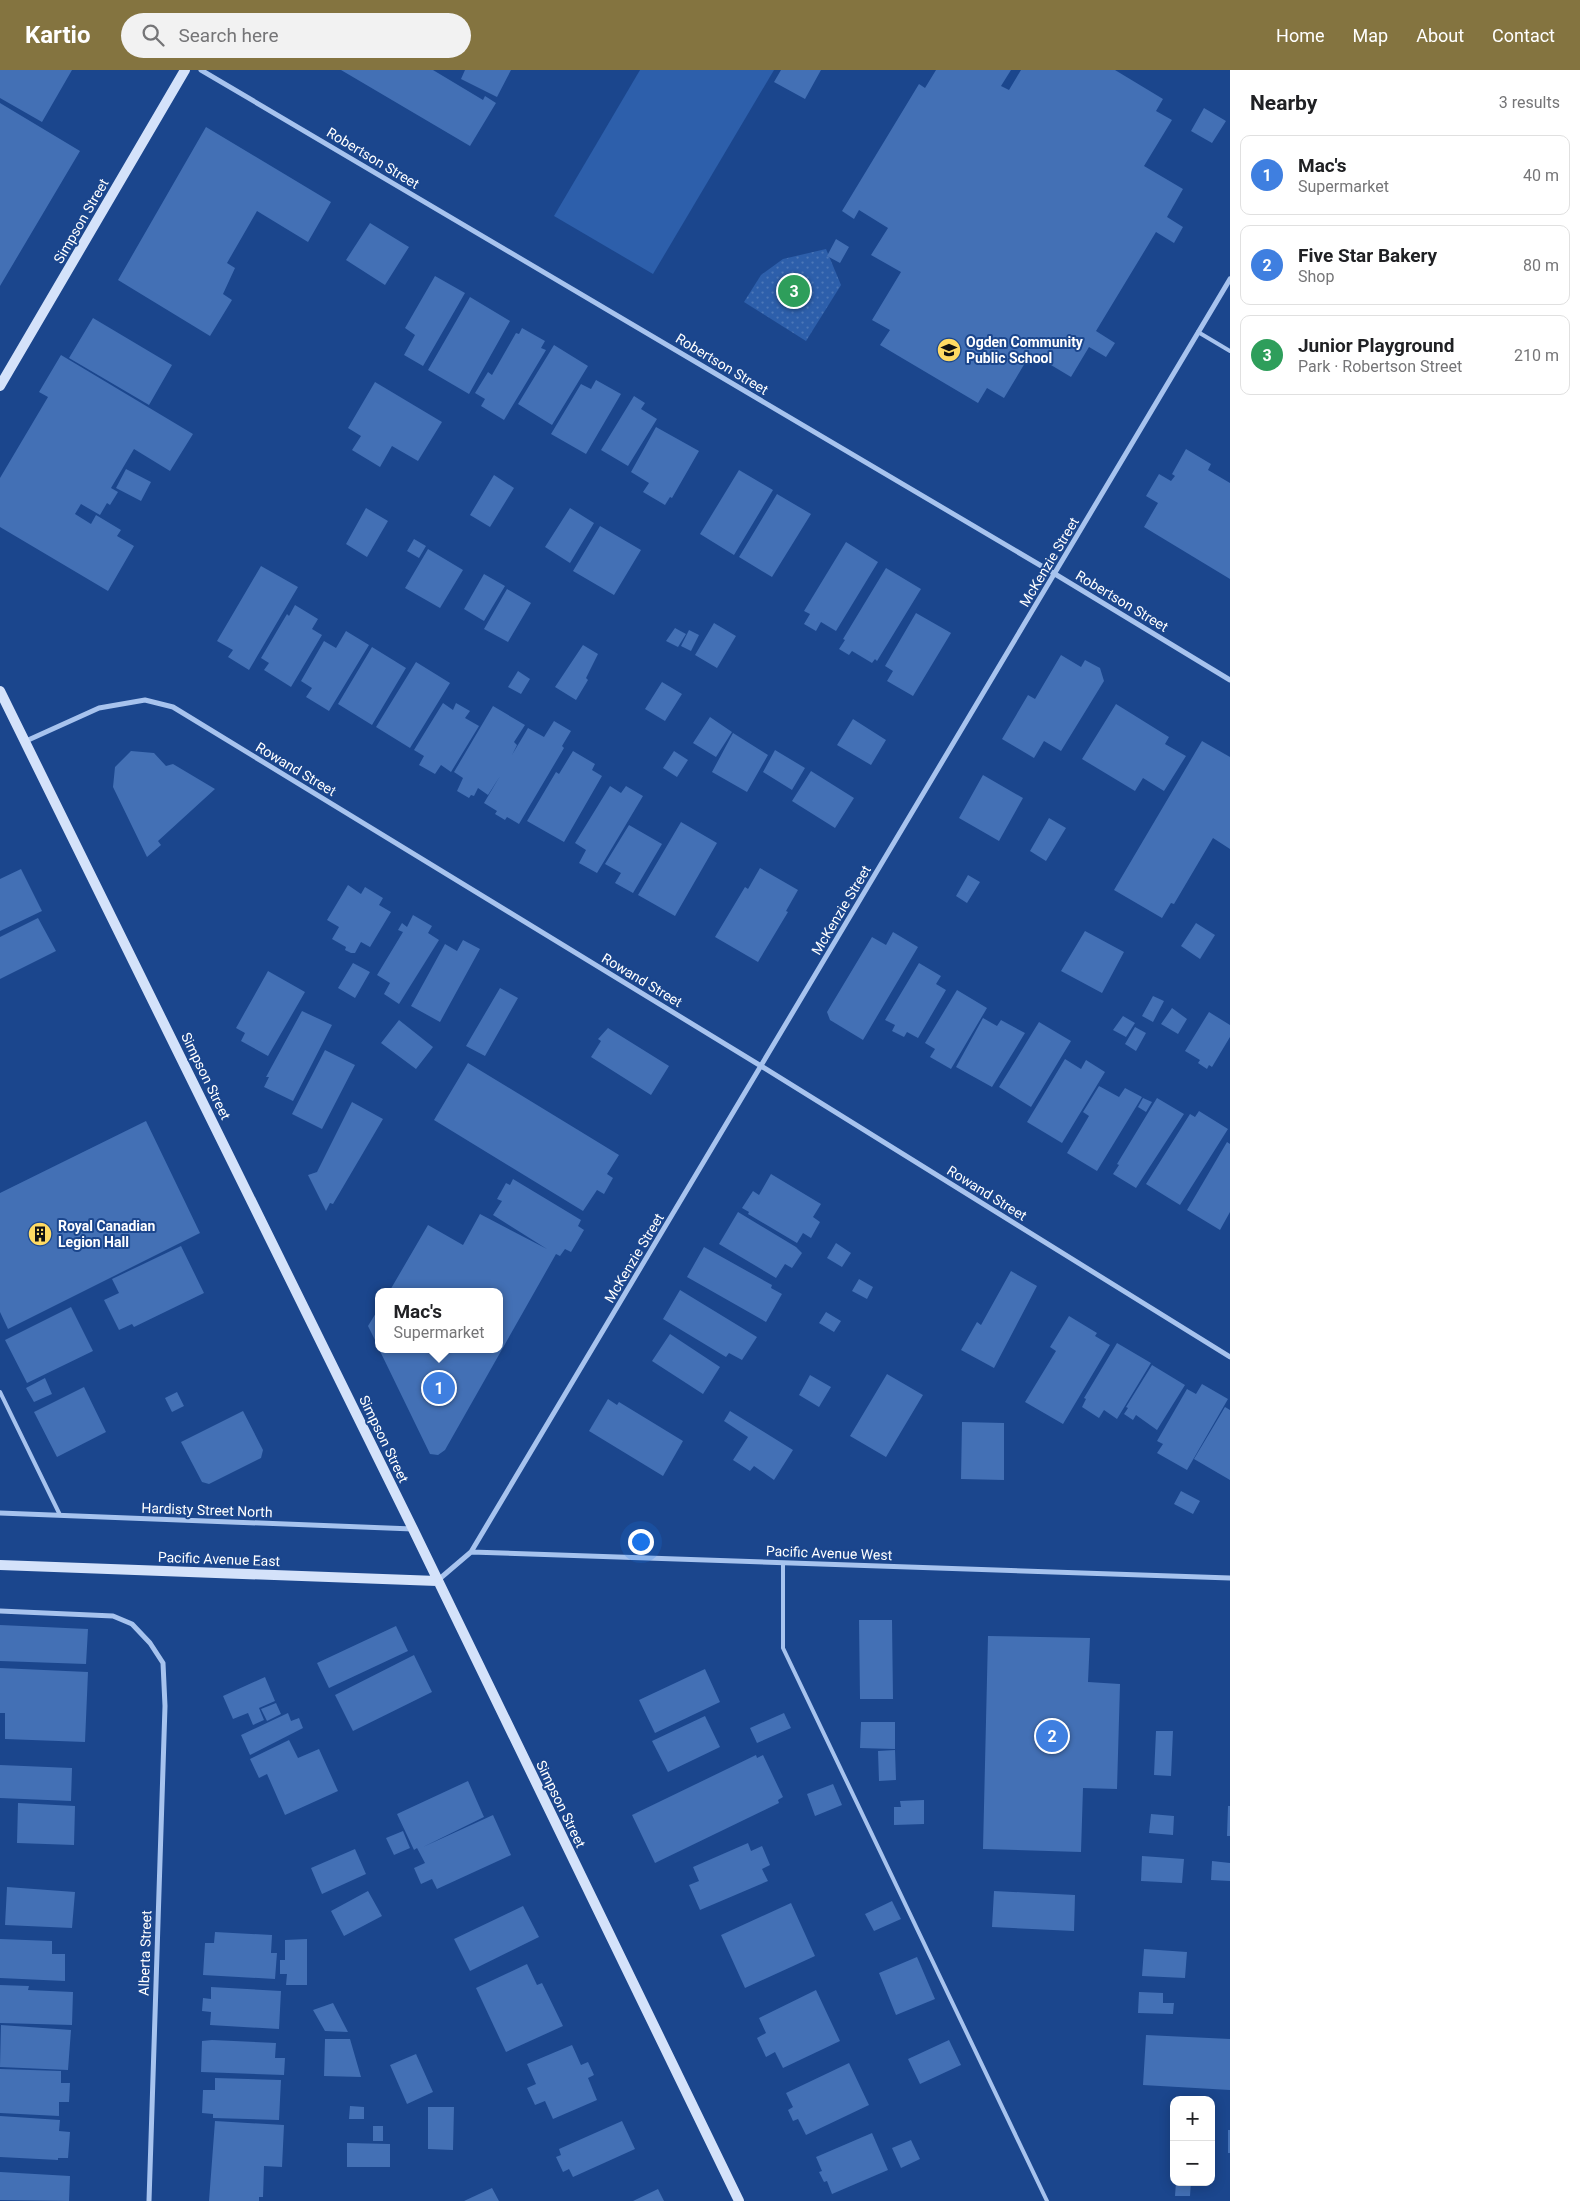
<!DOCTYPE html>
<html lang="en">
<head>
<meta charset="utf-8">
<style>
	:root { --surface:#fff; --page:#f2f2f2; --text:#202124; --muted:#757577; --line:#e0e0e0; --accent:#847440 }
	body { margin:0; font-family:Roboto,sans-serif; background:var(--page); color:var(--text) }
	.controls { position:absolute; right:15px; bottom:15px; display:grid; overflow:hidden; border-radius:10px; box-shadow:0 2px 12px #0003 }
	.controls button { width:45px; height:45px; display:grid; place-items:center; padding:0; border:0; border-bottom:1px solid var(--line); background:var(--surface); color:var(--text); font:25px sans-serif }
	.you { position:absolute; left:640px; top:1471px; width:18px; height:18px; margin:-12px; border:4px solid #fff; border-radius:50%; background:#1a73e8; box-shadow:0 0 0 8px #1a73e833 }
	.badge { display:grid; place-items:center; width:32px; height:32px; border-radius:50%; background:var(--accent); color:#fff; font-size:16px; font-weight:700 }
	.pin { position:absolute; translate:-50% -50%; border:2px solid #fff; box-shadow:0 1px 5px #0006 }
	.popup { position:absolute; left:375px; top:1218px; width:128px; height:65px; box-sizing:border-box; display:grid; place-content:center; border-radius:10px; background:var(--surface); filter:drop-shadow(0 1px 4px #0005); font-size:16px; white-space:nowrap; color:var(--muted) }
	.popup b { font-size:19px; color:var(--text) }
	.popup::after { content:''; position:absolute; left:50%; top:100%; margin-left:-10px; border:10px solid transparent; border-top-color:var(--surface) }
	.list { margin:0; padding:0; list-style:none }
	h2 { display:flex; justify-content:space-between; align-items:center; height:65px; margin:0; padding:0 20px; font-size:21px }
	h2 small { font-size:16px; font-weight:400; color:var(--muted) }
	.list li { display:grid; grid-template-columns:32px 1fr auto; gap:15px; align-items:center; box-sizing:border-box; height:80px; margin:0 10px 10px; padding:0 10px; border:1px solid var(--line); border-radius:10px }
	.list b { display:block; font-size:19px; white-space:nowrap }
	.list p { margin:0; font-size:16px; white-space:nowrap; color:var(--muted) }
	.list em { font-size:16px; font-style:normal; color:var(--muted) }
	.icon { flex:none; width:28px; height:28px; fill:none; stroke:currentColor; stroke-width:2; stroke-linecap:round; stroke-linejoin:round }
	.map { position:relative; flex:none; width:1230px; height:2131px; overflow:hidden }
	header { display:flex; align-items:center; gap:30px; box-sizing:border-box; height:70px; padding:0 25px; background:var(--accent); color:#fff }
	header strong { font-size:24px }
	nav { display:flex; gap:28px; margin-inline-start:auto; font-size:18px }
	.search { width:350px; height:45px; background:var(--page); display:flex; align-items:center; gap:12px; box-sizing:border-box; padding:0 18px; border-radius:28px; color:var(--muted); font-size:19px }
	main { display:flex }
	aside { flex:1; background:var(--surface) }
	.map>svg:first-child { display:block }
</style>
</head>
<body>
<header>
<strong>Kartio</strong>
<div class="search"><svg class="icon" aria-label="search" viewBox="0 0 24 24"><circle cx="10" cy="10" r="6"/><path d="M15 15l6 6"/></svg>Search here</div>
<nav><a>Home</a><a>Map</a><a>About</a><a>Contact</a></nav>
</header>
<main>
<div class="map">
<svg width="1230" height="2131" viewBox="0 0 1230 2131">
	<defs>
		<pattern id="park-dots" width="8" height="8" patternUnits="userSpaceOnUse" patternTransform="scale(1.25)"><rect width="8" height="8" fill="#2d5fab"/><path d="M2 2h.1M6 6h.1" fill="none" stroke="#4c77b8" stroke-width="1.8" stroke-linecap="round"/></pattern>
	</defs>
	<rect width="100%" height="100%" fill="#1b468d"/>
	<path fill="#2d5fab" d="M640 0H774L653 204 554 146Z"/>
	<path fill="url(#park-dots)" d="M826 179 841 215 806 271 744 232 761 205 783 189Z"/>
	<path fill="#4370b5" d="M0 0H72L42 52 0 28Z
		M341 0H433L483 30 485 26 496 33 470 76Z
		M465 0H511L497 27 461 9Z
		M781 0H821L805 29 774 12Z
		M936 0H1011L1001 16 1009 20 1021 0H1115L1163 29 1156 41 1172 50 1144 96 1183 119 1167 147 1183 157 1174 173 1156 162 1096 261 1115 273 1106 287 1089 277 1071 307 1031 283 1004 328 987 318 978 333 880 275 890 260 872 250 901 202 871 185 888 158 859 140 854 149 842 141 919 14 925 18Z
		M0 33 80 81 0 216Z
		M1204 38 1226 51 1212 73 1191 61Z
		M206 57 331 132 308 172 257 141 227 193 235 198 223 224 232 230 210 266 118 210Z
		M370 153 409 177 385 215 346 190Z
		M836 169 849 177 840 193 827 186Z
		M435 206 465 223 423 296 404 285 415 265 405 258Z
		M470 227 510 251 469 324 428 300Z
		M93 248 172 295 149 335 69 288Z
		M522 258 545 271 541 278 546 280 504 350 481 336 485 329 475 323 488 302 492 305 516 263 519 264Z
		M554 275 588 296 552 355 518 334Z
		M61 285 193 364 170 401 134 379 111 418 118 422 110 435 107 433 100 445 81 434 75 444 91 454 96 445 121 460 117 466 134 476 108 521 0 457V408L48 327 39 322Z
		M596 310 621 324 586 384 551 364 581 314 591 319Z
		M375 312 442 352 418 391 392 376 380 397 352 380 361 366 348 358Z
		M634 326 645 333 641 339 657 349 628 396 601 380Z
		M656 357 699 381 672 428 670 427 665 435 643 422 649 413 631 402Z
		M1186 379 1211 394 1208 400 1230 413V509L1144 457 1158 433 1146 426 1159 404 1171 411 1175 406 1172 404Z
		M126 399 151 412 141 431 116 418Z
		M739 400 773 420 734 485 700 464Z
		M494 405 514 418 490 457 470 445Z
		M777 424 811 444 772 507 739 487Z
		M366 438 388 451 367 487 346 474Z
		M570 438 594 453 570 493 545 477Z
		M600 456 641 480 614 525 573 501Z
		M414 469 426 476 419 488 407 481Z
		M846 472 878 492 836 561 821 552 816 561 804 554 810 544 804 541Z
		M428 479 463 500 440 538 405 518Z
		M261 496 298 517 249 600 228 587 233 580 217 571Z
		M886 498 921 519 877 591 875 589 872 593 852 581 849 585 839 579 845 570 843 569Z
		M484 504 505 516 484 551 464 539Z
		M507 519 531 533 508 572 484 559Z
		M295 535 318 549 312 559 322 565 291 617 264 600 269 593 261 588 287 544 289 546Z
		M916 543 951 563 913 626 887 611 893 601 885 596Z
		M714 553 736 566 717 598 695 585Z
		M675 558 686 564 678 577 666 571Z
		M689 560 699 565 691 581 681 576Z
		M346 561 369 575 329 641 306 627 312 618 301 611 324 571 336 578Z
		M583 575 598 584 586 608 588 610 576 630 555 617Z
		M372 577 406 598 372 655 338 634Z
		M1061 585 1081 597 1085 590 1100 598 1104 611 1061 681 1044 671 1034 688 1002 669 1028 625 1035 629Z
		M416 592 450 613 410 678 376 657Z
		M518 601 530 609 521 624 508 617Z
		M662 612 682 624 665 651 645 639Z
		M443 633 453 640 456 633 470 641 465 648 479 656 451 702 441 695 435 704 419 695 424 686 414 680Z
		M1116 634 1169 667 1165 674 1186 686 1164 721 1143 708 1135 721 1082 689Z
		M493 636 525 655 514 672 517 675 512 685 528 658 544 667 554 651 571 661 562 676 564 678 519 754 507 747 505 750 495 744 497 741 484 733 500 706 488 725 478 718 474 726 471 725 469 728 457 721 463 708 454 702Z
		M710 647 732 662 716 687 693 673Z
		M853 649 886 670 871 695 837 675Z
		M733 663 768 685 747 722 712 702Z
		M1202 671 1230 687V779L1213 768 1174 834 1171 833 1162 848 1114 820Z
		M775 680 805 698 792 720 763 702Z
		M131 681 154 683 166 696 173 694 215 719 158 771 161 775 147 787 113 717 115 697Z
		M573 681 595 694 592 700 602 706 564 772 527 751 556 702 559 704Z
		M674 681 688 690 677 707 663 698Z
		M811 701 854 728 835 758 792 731Z
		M983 705 1023 728 999 771 959 748Z
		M610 716 621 723 626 716 643 726 597 803 579 793 586 780 575 773Z
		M1049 748 1066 758 1046 791 1030 781Z
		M681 752 717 773 675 846 638 825Z
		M629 755 662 774 633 823 615 813 621 803 605 794Z
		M760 798 798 820 786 841 788 842 758 892 715 867 745 817 748 819Z
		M21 799 42 841 0 861V809Z
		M968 805 980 812 967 833 956 826Z
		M348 815 361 824 365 817 383 828 379 835 391 842 370 877 361 872 355 883H351L345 880 346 877 332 869 339 857 327 850Z
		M413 845 432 856 428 863 439 870 399 934 384 924 390 913 377 905 403 862 398 860 402 853 407 857Z
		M38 848 56 881 0 909V867Z
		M1196 853 1215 865 1200 889 1181 876Z
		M1085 861 1124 882 1102 923 1061 901Z
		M893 862 918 877 863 970 830 950 827 942 872 867 886 875Z
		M463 870 480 879 440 952 411 936 445 874 457 881Z
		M353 893 370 902 355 928 338 918Z
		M919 893 941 906 936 914 946 920 918 968 907 962 904 967 892 961 895 955 885 950Z
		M268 901 305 922 268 986 241 971 245 963 236 958Z
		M500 918 518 928 485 986 466 976Z
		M957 920 987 938 951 999 930 987 935 979 925 973Z
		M1153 926 1164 931 1153 952 1142 946Z
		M1172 938 1187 949 1178 964 1161 954Z
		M302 941 332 955 293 1031 264 1017 269 1007H266Z
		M1209 942 1230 955V967L1212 997 1209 995 1207 999 1198 993 1200 990 1185 981Z
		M1123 946 1135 953 1126 967 1113 960Z
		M983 948 997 956 1001 950 1025 963 992 1017 956 997Z
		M399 950 433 977 416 999 381 973Z
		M1039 952 1071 971 1031 1037 999 1017Z
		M1135 957 1146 963 1136 981 1125 974Z
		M608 958 669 996 651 1025 591 987 601 971 598 969Z
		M325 980 355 995 322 1059 292 1044Z
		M1065 989 1081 999 1086 990 1105 1002 1062 1073 1027 1052Z
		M468 993 619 1085 607 1104 613 1108 604 1124 597 1120 583 1141 434 1050Z
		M1099 1016 1119 1027 1125 1018 1142 1027 1097 1101 1067 1083 1089 1046 1083 1042Z
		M1143 1028 1152 1032 1146 1042 1138 1037Z
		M1157 1028 1184 1044 1136 1118 1113 1104 1119 1095 1117 1094Z
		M352 1032 383 1049 333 1134 330 1133 326 1141 308 1105 317 1102Z
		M1199 1041 1228 1059 1180 1135 1146 1114 1190 1044 1195 1047Z
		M146 1051 200 1163 8 1259 0 1242V1123Z
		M1227 1072 1230 1074V1142L1220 1160 1187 1140Z
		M771 1104 821 1134 813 1147 820 1152 811 1168 803 1163 797 1173 748 1144 749 1142 742 1138 753 1121 759 1125Z
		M513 1109 581 1150 578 1156 584 1160 571 1182 565 1179 560 1186 556 1184 445 1380 438 1385 430 1384 379 1279H499V1222H389L428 1155 463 1175 480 1144 547 1179 493 1145 502 1131 497 1129 506 1113 510 1115Z
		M738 1142 796 1177 802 1183 792 1198 785 1194 776 1208 719 1174Z
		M836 1173 851 1183 842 1197 827 1188Z
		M181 1176 204 1223 134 1257 132 1254 119 1260 104 1230 119 1223 112 1209Z
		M704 1177 772 1215 771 1218 782 1224 766 1252 687 1207Z
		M1011 1201 1037 1216 994 1298 961 1280 977 1252 981 1255Z
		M859 1209 873 1217 867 1229 852 1221Z
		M680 1220 757 1267 742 1290 729 1283 726 1287 663 1249Z
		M71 1237 93 1281 27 1313 5 1270Z
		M379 1238V1278L368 1256Z
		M826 1242 841 1251 834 1262 819 1253Z
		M1069 1246 1097 1263 1095 1266 1110 1275 1063 1354 1025 1332 1056 1281 1050 1277Z
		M670 1264 720 1297 703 1324 652 1291Z
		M1117 1273 1151 1293 1117 1349 1104 1340 1099 1348 1082 1337 1086 1329 1084 1328Z
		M1152 1295 1185 1315 1157 1360 1136 1345 1133 1350 1124 1344 1128 1338 1126 1337Z
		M887 1304 923 1325 886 1387 850 1366Z
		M810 1305 831 1317 819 1337 799 1325Z
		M45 1308 52 1324 34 1332 26 1318Z
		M1202 1314 1228 1329 1187 1400 1157 1383 1163 1374 1157 1371 1187 1319 1196 1324Z
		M84 1317 106 1362 57 1387 34 1342Z
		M177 1322 184 1336 172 1342 165 1328Z
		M608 1329 617 1335 619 1332 683 1371 663 1406 589 1361Z
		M1225 1337 1230 1340V1410L1194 1389Z
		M243 1341 263 1380 261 1388 209 1414 202 1412 181 1372Z
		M730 1341 793 1380 774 1410 754 1396 750 1401 733 1390 748 1367 724 1351Z
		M962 1352 1004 1353V1410L961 1409Z
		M1181 1421 1200 1431 1193 1444 1174 1434Z
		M859 1550H892L893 1629H860Z
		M0 1555 88 1559 86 1594 0 1591Z
		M396 1556 408 1581 329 1618 317 1593Z
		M988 1566 1090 1568 1088 1612 1120 1614 1117 1719 1083 1718 1081 1782 983 1779Z
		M414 1585 432 1622 353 1661 335 1625Z
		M0 1598 88 1602 85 1672 5 1669V1643H0Z
		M705 1599 720 1632 655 1663 639 1630Z
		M265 1607 275 1631 259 1638 264 1650 253 1655 248 1643 233 1649 223 1626Z
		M276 1633 281 1644 267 1651 261 1639Z
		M288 1643 291 1651 299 1648 303 1658 250 1685 241 1665Z
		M784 1643 791 1658 757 1673 750 1658Z
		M705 1646 720 1677 668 1702 652 1671Z
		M861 1652H895V1679L860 1678Z
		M1156 1661H1173L1171 1706 1154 1705Z
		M289 1670 298 1688 319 1679 338 1721 285 1745 267 1704 259 1708 250 1689Z
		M895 1680 896 1710 879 1711 878 1681Z
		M756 1685 757 1688 763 1685 783 1727 778 1730 779 1733 655 1793 632 1745Z
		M0 1695 72 1698 71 1731 0 1728Z
		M468 1711 484 1747 423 1777 493 1745 511 1785 437 1819 432 1809 421 1814 414 1798 425 1793 417 1778 414 1780 397 1744Z
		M833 1714 842 1735 815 1746 807 1724Z
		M924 1730V1754L894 1755V1737H901L900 1731Z
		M18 1733 75 1736 74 1775 17 1773Z
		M1228 1736H1230V1766H1227Z
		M1151 1744 1174 1746 1173 1765 1149 1763Z
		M403 1761 410 1778 394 1785 386 1768Z
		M748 1773 751 1781 762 1776 770 1795 762 1799 768 1811 700 1840 689 1815 699 1811 693 1797Z
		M355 1779 366 1804 322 1824 311 1798Z
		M1142 1786 1184 1789 1182 1813 1141 1811Z
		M1212 1791 1230 1793V1811L1211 1810Z
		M7 1817 75 1822 72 1858 5 1855Z
		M368 1821 382 1846 344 1866 331 1841Z
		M994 1821 1075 1825 1074 1861 992 1857Z
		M892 1831 901 1849 874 1861 865 1844Z
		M791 1833 815 1886 745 1918 721 1865Z
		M523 1836 539 1867 470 1901 454 1869Z
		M215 1862 272 1865 271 1883H277L275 1909 203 1905 205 1873H214Z
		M0 1869 52 1871V1884H65V1911L0 1908Z
		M307 1869V1915H286L287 1904H280V1890H285V1870Z
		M1144 1879 1187 1882 1185 1908 1142 1906Z
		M917 1887 935 1929 896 1945 879 1903Z
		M527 1894 537 1915 542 1913 563 1956 506 1982 476 1918Z
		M0 1915 29 1916 28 1920 73 1922 72 1955 0 1953Z
		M211 1917 281 1921 279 1959 210 1955 211 1942 202 1941 203 1928 211 1929Z
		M816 1920 840 1971 783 1998 775 1982 766 1987 757 1968 766 1963 759 1948Z
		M1139 1922 1163 1923V1933H1174L1173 1944 1138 1943Z
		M333 1933 348 1962 325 1961 313 1940Z
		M1 1955 71 1960 68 2000 0 1997Z
		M1146 1965 1230 1969V2020L1143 2015Z
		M325 1969H350L361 2007 324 2006Z
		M212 1970 276 1973 275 1988H285L284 2005 201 2002 202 1971Z
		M949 1970 961 1995 920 2014 908 1989Z
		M572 1975 581 1995 588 1992 594 2005 588 2008 597 2030 553 2049 545 2031 535 2035 527 2018 536 2014 527 1994Z
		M416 1984 433 2022 407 2034 390 1995Z
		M849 1993 869 2035 806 2065 798 2049 793 2051 788 2040 793 2037 786 2023Z
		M0 1999 61 2001V2013H70L69 2032H59V2046L0 2043Z
		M215 2008 281 2010 279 2050 213 2048V2044L202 2043 203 2020H215Z
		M350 2036 364 2037V2049H349Z
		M428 2037H454L453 2080 428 2079Z
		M1171 2037 1174 2038V2062H1170Z
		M1211 2039 1214 2040 1213 2064H1211Z
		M0 2046 60 2050 59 2061 70 2062 68 2088H58V2090L0 2087Z
		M215 2051 284 2055 282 2097 264 2096 263 2127H259V2131H209Z
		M622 2051 635 2079 573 2107 569 2099 563 2102 556 2087 561 2085 559 2079Z
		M373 2056H383V2071H373Z
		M1228 2060H1230V2083H1228Z
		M872 2063 888 2100 832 2124 827 2111 824 2112 819 2102 822 2101 816 2087Z
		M911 2070 920 2089 901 2098 892 2078Z
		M347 2073 390 2074V2097H347Z
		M0 2102 70 2106 69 2131 0 2130Z
		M1176 2112H1191L1190 2126H1175Z
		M492 2118 499 2131H464Z
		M658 2119 664 2131H633Z"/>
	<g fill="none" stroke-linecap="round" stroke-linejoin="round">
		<path stroke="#a7c3ee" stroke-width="4" d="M1198 262 1230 281
			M0 1322 60 1445
			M783 1493V1578L1047 2131"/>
		<path stroke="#a7c3ee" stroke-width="5" d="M201 0 1055 504 1230 610
			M26 671 99 638 145 630 173 637 761 996 1230 1287
			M0 1443 413 1459
			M471 1482 1230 209
			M437 1511 471 1482 1230 1508
			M0 1541 113 1546 132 1554 150 1573 163 1593 165 1636 149 2131"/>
		<path stroke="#d4e2fa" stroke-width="10" d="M0 316 185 0
			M0 621 413 1459 739 2131
			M0 1495 437 1511"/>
	</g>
	<defs>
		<g id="school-disc" transform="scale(1.25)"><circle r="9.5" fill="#ffda63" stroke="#1b468d"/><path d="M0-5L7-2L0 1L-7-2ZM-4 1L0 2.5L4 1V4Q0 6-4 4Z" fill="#111"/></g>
		<g id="building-disc" transform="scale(1.25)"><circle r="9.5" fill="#ffda63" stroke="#1b468d"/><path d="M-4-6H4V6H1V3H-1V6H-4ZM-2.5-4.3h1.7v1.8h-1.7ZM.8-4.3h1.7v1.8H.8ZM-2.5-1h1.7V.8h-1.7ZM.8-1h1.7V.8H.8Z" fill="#111"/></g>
	</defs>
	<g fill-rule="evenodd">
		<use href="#school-disc" x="949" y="280"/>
		<use href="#building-disc" x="40" y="1164"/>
	</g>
	<g text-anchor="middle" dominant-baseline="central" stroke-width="4" stroke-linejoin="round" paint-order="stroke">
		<g font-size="14" fill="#fff" stroke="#1b468d">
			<text transform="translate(373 88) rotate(31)">Robertson Street</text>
			<text transform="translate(81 151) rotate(-60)">Simpson Street</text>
			<text transform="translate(722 294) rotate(31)">Robertson Street</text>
			<text transform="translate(1049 492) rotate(-59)">McKenzie Street</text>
			<text transform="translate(1122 531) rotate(31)">Robertson Street</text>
			<text transform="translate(296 699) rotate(31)">Rowand Street</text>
			<text transform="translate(841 840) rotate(-59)">McKenzie Street</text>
			<text transform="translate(642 910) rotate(31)">Rowand Street</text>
			<text transform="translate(206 1006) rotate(64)">Simpson Street</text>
			<text transform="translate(987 1123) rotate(32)">Rowand Street</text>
			<text transform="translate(634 1188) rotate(-59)">McKenzie Street</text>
			<text transform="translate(384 1369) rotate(64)">Simpson Street</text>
			<text transform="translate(207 1440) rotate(2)">Hardisty Street North</text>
			<text transform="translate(829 1483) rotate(2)">Pacific Avenue West</text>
			<text transform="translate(219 1489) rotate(2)">Pacific Avenue East</text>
			<text transform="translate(561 1734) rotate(64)">Simpson Street</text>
			<text transform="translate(145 1883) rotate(-88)">Alberta Street</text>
		</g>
		<g font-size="14" font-weight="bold" fill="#fff" stroke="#1b468d" text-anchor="start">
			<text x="966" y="272">Ogden Community<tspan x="966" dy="16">Public School</tspan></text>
			<text x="58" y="1156">Royal Canadian<tspan x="58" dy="16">Legion Hall</tspan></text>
		</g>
	</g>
</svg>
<div class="controls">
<button>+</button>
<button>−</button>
</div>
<div class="you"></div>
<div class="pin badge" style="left:439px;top:1318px;background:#3f7fe0">1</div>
<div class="popup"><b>Mac's</b>Supermarket</div>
<div class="pin badge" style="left:1052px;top:1666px;background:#3f7fe0">2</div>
<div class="pin badge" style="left:794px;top:221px;background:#2e9e5b">3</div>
</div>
<aside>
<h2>Nearby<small>3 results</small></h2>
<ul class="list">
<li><span class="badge" style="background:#3f7fe0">1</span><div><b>Mac's</b><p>Supermarket</p></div><em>40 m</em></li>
<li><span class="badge" style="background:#3f7fe0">2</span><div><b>Five Star Bakery</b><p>Shop</p></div><em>80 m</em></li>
<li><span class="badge" style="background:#2e9e5b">3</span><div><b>Junior Playground</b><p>Park · Robertson Street</p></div><em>210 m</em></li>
</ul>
</aside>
</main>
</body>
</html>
